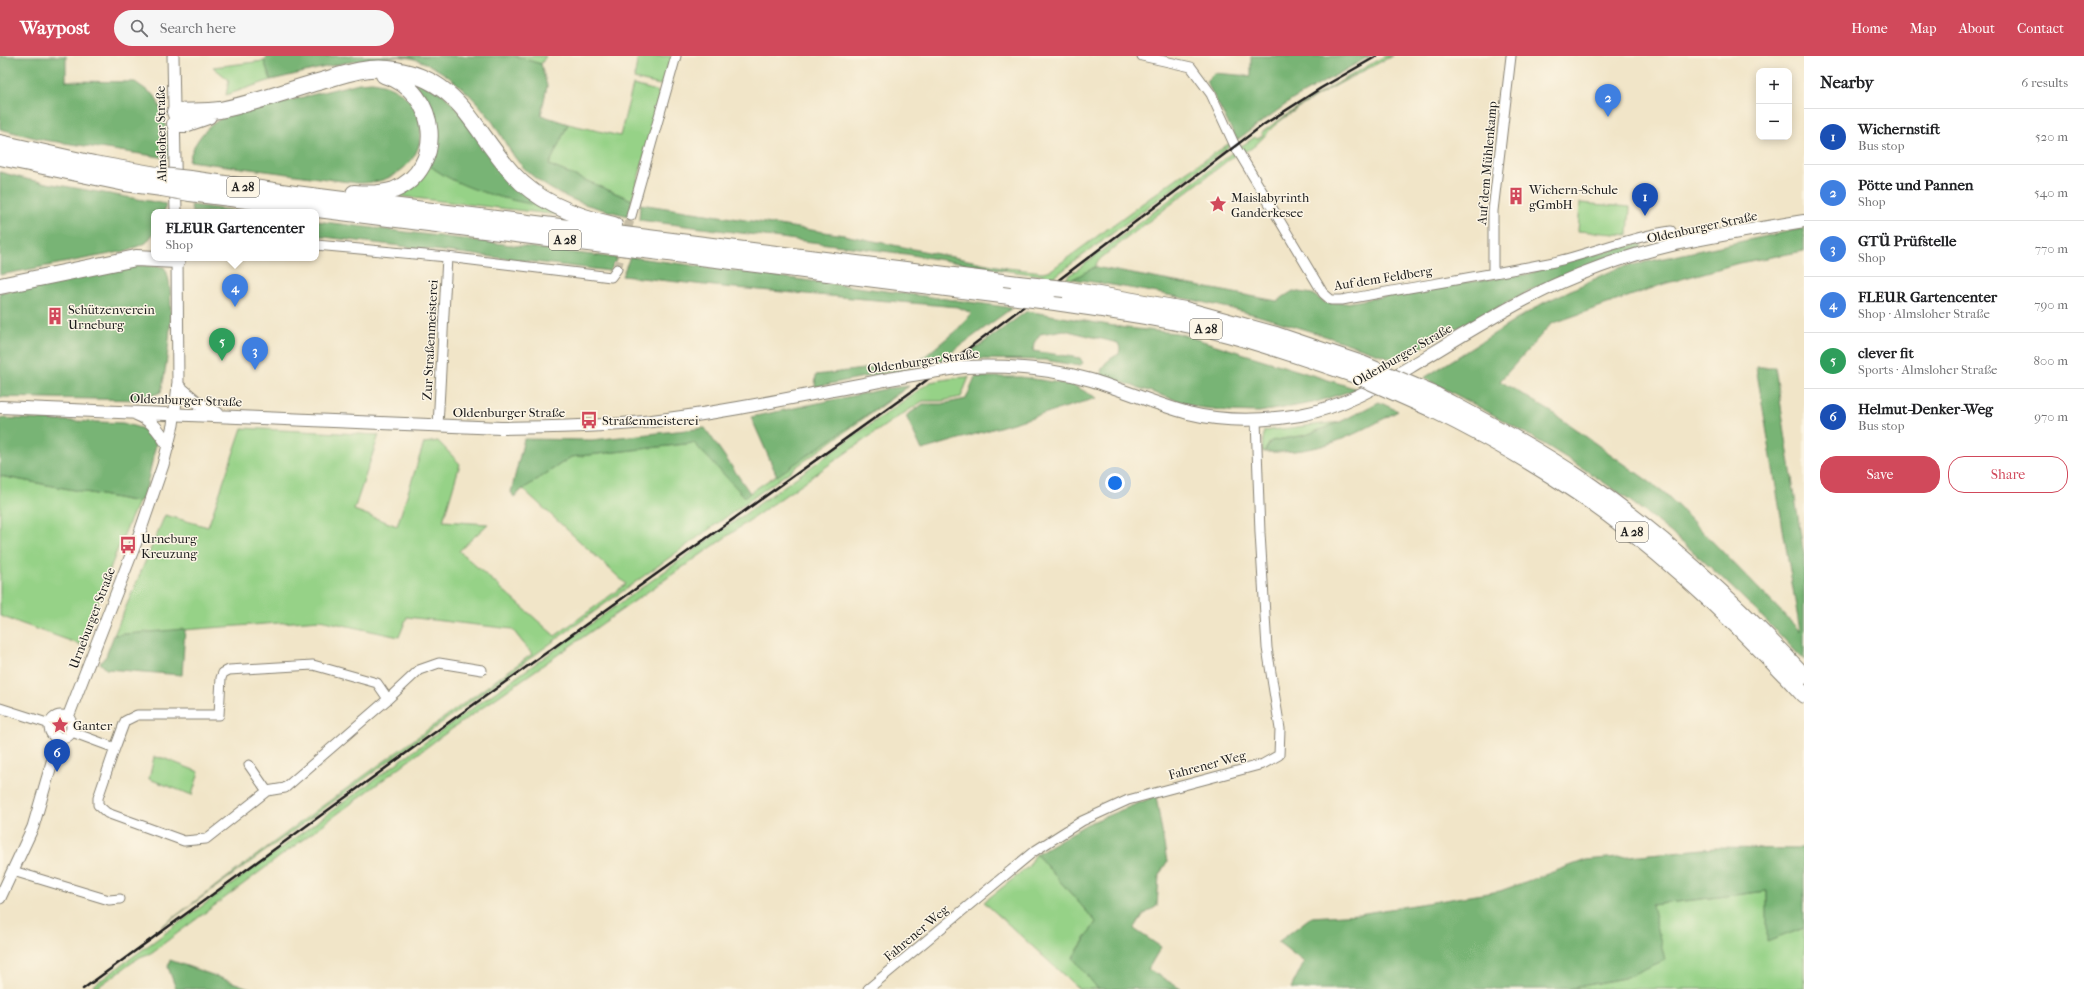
<!DOCTYPE html>
<html lang="en">
<head>
<meta charset="utf-8">
<style>
	:root { --surface:#fff; --page:#f6f6f6; --text:#202124; --muted:#757577; --line:#e0e0e0; --accent:#d1495b }
	body { margin:0; font-family:"IM FELL French Canon",serif; background:var(--page); color:var(--text) }
	.controls { position:absolute; right:12px; top:12px; display:grid; overflow:hidden; border-radius:8px; box-shadow:0 2px 10px #0003 }
	.controls button { width:36px; height:36px; display:grid; place-items:center; padding:0; border:0; border-bottom:1px solid var(--line); background:var(--surface); color:var(--text); font:20px sans-serif }
	.you { position:absolute; left:1115px; top:427px; width:14px; height:14px; margin:-10px; border:3px solid #fff; border-radius:50%; background:#1a73e8; box-shadow:0 0 0 6px #1a73e833 }
	.badge { display:grid; place-items:center; width:26px; height:26px; border-radius:50%; background:var(--accent); color:#fff; font-size:13px; font-weight:700 }
	.pin { position:absolute; translate:-50% -33px; filter:drop-shadow(0 1px 2px #0008) }
	.pin::after { content:''; position:absolute; top:21px; width:14px; height:12px; background:inherit; clip-path:polygon(0 0,100% 0,50% 100%) }
	.popup { position:absolute; left:151px; top:153px; width:168px; height:52px; box-sizing:border-box; display:grid; place-content:center; border-radius:8px; background:var(--surface); filter:drop-shadow(0 1px 3px #0005); font-size:13px; white-space:nowrap; color:var(--muted) }
	.popup b { font-size:15px; color:var(--text) }
	.popup::after { content:''; position:absolute; left:50%; top:100%; margin-left:-8px; border:8px solid transparent; border-top-color:var(--surface) }
	.list { margin:0; padding:0; list-style:none }
	h2 { display:flex; justify-content:space-between; align-items:center; height:52px; margin:0; padding:0 16px; font-size:17px }
	h2 small { font-size:13px; font-weight:400; color:var(--muted) }
	.list li { display:grid; grid-template-columns:26px 1fr auto; gap:12px; align-items:center; box-sizing:border-box; height:56px; padding:0 16px; border-top:1px solid var(--line) }
	.list b { display:block; font-size:15px; white-space:nowrap }
	.list p { margin:0; font-size:13px; white-space:nowrap; color:var(--muted) }
	.list em { font-size:13px; font-style:normal; color:var(--muted) }
	.actions { display:flex; gap:8px; padding:12px 16px }
	.actions a { flex:1; padding:9px 0; border:1px solid var(--accent); border-radius:16px; text-align:center; font-size:14px; color:var(--accent) }
	.actions .main { background:var(--accent); color:#fff }
	.icon { flex:none; width:22px; height:22px; fill:none; stroke:currentColor; stroke-width:2; stroke-linecap:round; stroke-linejoin:round }
	.map { position:relative; flex:none; width:1804px; height:933px; overflow:hidden }
	header { display:flex; align-items:center; gap:24px; box-sizing:border-box; height:56px; padding:0 20px; background:var(--accent); color:#fff }
	header strong { font-size:19px }
	nav { display:flex; gap:22px; margin-inline-start:auto; font-size:14px }
	.search { width:280px; height:36px; background:var(--page); display:flex; align-items:center; gap:10px; box-sizing:border-box; padding:0 14px; border-radius:22px; color:var(--muted); font-size:15px }
	main { display:flex }
	aside { flex:1; background:var(--surface) }
	.map>svg:first-child { display:block }
</style>
</head>
<body>
<header>
<strong>Waypost</strong>
<div class="search"><svg class="icon" aria-label="search" viewBox="0 0 24 24"><circle cx="10" cy="10" r="6"/><path d="M15 15l6 6"/></svg>Search here</div>
<nav><a>Home</a><a>Map</a><a>About</a><a>Contact</a></nav>
</header>
<main>
<div class="map">
<svg width="1804" height="933" viewBox="0 0 1804 933">
	<rect width="100%" height="100%" fill="#fcf5e5"/>
	<filter id="ink" filterUnits="userSpaceOnUse"><feTurbulence type="fractalNoise" baseFrequency=".025" numOctaves="2"/><feDisplacementMap in="SourceGraphic" scale="8" xChannelSelector="R" yChannelSelector="G"/><feConvolveMatrix kernelMatrix="1 2 1 2 8 2 1 2 1" color-interpolation-filters="sRGB"/></filter>
	<filter id="wash" filterUnits="userSpaceOnUse"><feTurbulence type="fractalNoise" baseFrequency=".012" numOctaves="4" result="noise"/><feDisplacementMap in="SourceGraphic" scale="16" xChannelSelector="R" yChannelSelector="G"/><feGaussianBlur stdDeviation="0.9" result="paint"/><feColorMatrix in="noise" values="0 0 0 0 0 0 0 0 0 0 0 0 0 0 0 0 0 1.4 0 .05"/><feComposite in="paint" operator="in"/></filter>
	<g filter="url(#wash)">
		<rect width="100%" height="100%" fill="#f1e5c8"/>
		<path fill="#96d287" stroke="#597752" d="M514 0H546L541 8Z
			M638 0H673L666 25 660 29 634 23Z
			M1385 0H1392C1352 21 1310 41 1275 69 1267 76 1252 97 1243 95L1240 91 1255 81 1257 83 1263 79 1261 77C1300 48 1342 24 1385 0Z
			M264 5 271 24 226 39 229 24 213 11Z
			M633 29 657 35 661 42 632 144 549 109 568 68 620 80Z
			M1230 87 1231 89 1054 221 1002 214 1007 212 1043 216 1051 214 1177 122Z
			M1233 96 1235 99 1101 202 1096 208 1095 211 1073 223 1066 222Z
			M429 109C469 140 522 140 567 160L389 139Z
			M1580 147 1630 151 1628 179 1578 175Z
			M969 321 961 341 942 345H923L890 366 439 682 151 897 140 901 95 933H89L438 677 930 326C944 324 956 321 969 321Z
			M909 330 602 550 161 871 317 754 532 598 512 573 407 561 399 581 320 564 114 579 165 459 208 471 242 372 379 379 354 454 397 470 424 387 438 385 460 408 443 465 488 468 459 495 555 580 626 528 523 433 571 401 694 387 745 440Z
			M1340 366 1306 379 1271 385 1264 396 1262 395 1264 375Z
			M0 420 138 446 116 497 82 589 0 560Z
			M154 701 163 702 199 716 192 739 149 723Z
			M1036 798 1096 866 1073 901 1098 933H1079L984 846 1028 811Z
			M1767 835 1768 885 1804 872V933H1567L1624 922 1652 849Z"/>
		<path fill="#78b474" stroke="#4a6848" d="M0 0H66V25L135 26 155 40 164 60 170 95 168 102 44 84 0 73Z
			M268 0H514L541 8 547 30 541 59 568 68 549 109 632 144 629 160C590 151 552 141 523 111 509 97 501 77 489 61 471 37 436 5 405 1 398 0 390 1 384 2 346 4 308 16 271 24L264 5Z
			M1251 0H1370L1292 44 1237 84 1206 25 1214 17 1251 20Z
			M411 23 443 38 551 152C509 144 462 135 429 109L434 58 430 48Z
			M372 26C426 32 440 97 390 121 380 126 368 127 357 127L189 105C193 86 207 69 224 61L359 27Z
			M0 116 30 124 166 148 164 156H154V177L146 187 126 195 0 219Z
			M640 148 844 179 1007 212 1002 214 906 198 639 164Z
			M191 149 245 156H192Z
			M316 165 617 202 610 215 316 180Z
			M1804 172V195L1739 207 1664 228 1551 268 1500 325 1550 355 1665 437 1800 575 1756 311H1775L1804 500V604C1748 545 1689 487 1622 439 1559 394 1492 357 1424 322L1543 247 1618 212Z
			M1641 187 1642 192 1557 221 1396 304C1344 286 1291 268 1237 254 1183 241 1128 231 1073 223L1095 211 1277 245 1293 235 1312 238 1326 247H1346L1455 228 1529 218 1547 210Z
			M630 201 999 250 1012 252 938 306 815 331 816 319 918 306 959 272 971 257 958 251 724 231 622 220Z
			M137 209 164 211C178 230 167 312 161 336L142 344 0 341V236L25 233Z
			M1027 255 1126 272 1177 277 1357 333 1313 347 1259 356 1229 355 1197 351 1103 320 1101 315C1105 306 1109 303 1119 298L1120 292 1118 287 1064 274 1040 278 1034 287 1033 295 1080 302 1083 307 1079 310 1045 304 979 303 965 300Z
			M975 321H1021L1073 329 1097 342 922 394 906 360 923 348H942L966 343Z
			M909 330 777 420 751 361 890 332Z
			M1379 346 1398 355C1351 381 1320 398 1264 396L1271 385 1306 379 1340 366Z
			M0 362 123 367 147 374 156 388 144 442 138 446 0 420Z
			M705 372 750 437 745 441 694 387 571 401 523 433 514 441 511 436 524 383 592 384Z
			M185 573 182 619 106 613 100 607 106 600 114 579Z
			M1156 740 1167 806 1159 819 1157 850 1143 859 1134 873 1161 891 1148 913 1181 933H1098L1073 902 1096 866 1036 798 1087 768Z
			M1715 792 1804 793V872L1767 886V835L1652 849 1665 904 1624 922 1567 933H1293L1291 932 1304 906 1278 886 1311 861 1359 858 1500 835 1586 804Z
			M170 904 252 933H176L168 911Z"/>
	</g>
	<g filter="url(#ink)">
		<g fill="none" stroke-linecap="round" stroke-linejoin="round">
			<path stroke="#c6bda6" stroke-width="9" stroke-dasharray="9 4.5" stroke-linecap="butt" d="M617 213 631 160"/>
			<g stroke="#868072" stroke-width="11">
				<path id="minor" d="M1142 0 1191 11 1211 38 1235 90 1323 237 1331 244H1342C1412 231 1483 220 1554 206 1592 197 1633 180 1671 175L1675 188
					M631 160 676 0
					M316 189 447 201 611 221 617 213
					M1493 216V155L1511 0
					M438 370 447 201
					M0 652 50 668
					M72 676 115 692 98 742V749L107 757 184 785 206 783 267 735 285 732 388 643 419 614 439 607 482 614
					M115 692 125 665 137 659H219L221 622 223 617 229 614 313 609 377 627 388 643
					M249 709 267 735
					M13 815 109 844 120 843
					M868 933 1033 796 1082 765 1128 744 1263 708 1279 699 1280 673 1267 592 1260 477 1256 364"/>
			</g>
			<g stroke="#868072" stroke-width="13">
				<path id="tertiary" d="M173 0 176 156
					M50 671a11 11 0 1 1 22 0a11 11 0 1 1-22 0Z
					M68 661 140 476 163 409 173 369 178 330 177 202
					M0 842 33 771 59 682"/>
			</g>
			<g stroke="#868072" stroke-width="14">
				<path id="secondary" d="M963 311C1006 309 1049 312 1091 324 1124 334 1155 348 1188 357 1224 366 1264 365 1300 359 1342 351 1373 333 1410 311 1448 288 1486 264 1526 243 1573 219 1624 200 1676 188 1718 179 1761 172 1804 165
					M178 330 198 347 217 357
					M0 351 501 372C549 371 596 371 644 366 732 356 819 336 906 320
					M136 358C152 364 159 375 168 389"/>
			</g>
			<g stroke="#868072" stroke-width="18">
				<path id="motorway" d="M175 56C189 55 206 56 220 54 252 48 283 36 314 27 337 21 363 10 388 13 460 21 471 72 513 118 539 147 577 161 614 169
					M175 68H185L208 60
					M0 87 94 108 162 120
					M0 101 125 127 162 132
					M190 123 295 138 1018 228
					M190 137 1002 239
					M354 137C367 138 382 138 394 134 446 113 440 35 384 19
					M0 230 136 202 177 204
					M1064 233 1185 254 1276 279 1362 308
					M1048 245C1109 254 1169 262 1228 278 1272 290 1315 305 1358 320
					M1435 339C1485 366 1535 392 1582 424 1664 480 1736 547 1804 620
					M1430 352C1481 377 1530 404 1577 436 1661 493 1735 564 1804 639"/>
			</g>
			<use href="#minor" stroke="#fff" stroke-width="9"/>
			<use href="#tertiary" stroke="#fff" stroke-width="11"/>
			<use href="#secondary" stroke="#fff" stroke-width="12"/>
			<use href="#motorway" stroke="#fff" stroke-width="16"/>
			<path stroke="#1c1c1c" stroke-width="2.5" d="M83 933 420 687 911 336 1263 69 1321 32 1377 0"/>
			<g stroke="#868072" stroke-width="14" stroke-linecap="butt">
				<path id="secondary-bridge" d="M906 320 963 311"/>
			</g>
			<g stroke="#868072" stroke-width="18" stroke-linecap="butt">
				<path id="motorway-bridge" d="M162 120 190 123
					M162 132 190 137
					M1018 228 1064 233
					M1002 239 1048 245
					M1362 308 1435 339
					M1358 320 1430 352"/>
			</g>
			<use href="#secondary-bridge" stroke="#fff" stroke-width="12"/>
			<use href="#motorway-bridge" stroke="#fff" stroke-width="16"/>
		</g>
	</g>
	<defs>
		<g id="building-bare" transform="scale(1.38)"><path d="M-4-6H4V6H1V3H-1V6H-4ZM-2.5-4.3h1.7v1.8h-1.7ZM.8-4.3h1.7v1.8H.8ZM-2.5-1h1.7V.8h-1.7ZM.8-1h1.7V.8H.8Z" fill="#d1495b" stroke="#fcf5e5" stroke-width="2.5" paint-order="stroke"/></g>
		<g id="sight-bare" transform="scale(1.38)"><path d="M0-6L1.8-2.2L6-1.7L2.9 1.2L3.7 5.4L0 3.3L-3.7 5.4L-2.9 1.2L-6-1.7L-1.8-2.2Z" fill="#d1495b" stroke="#fcf5e5" stroke-width="2.5" paint-order="stroke"/></g>
		<g id="bus-bare" transform="scale(1.38)"><path d="M-5-6H5V4H4V6H2V4H-2V6H-4V4H-5ZM-3.5-4V0h7V-4ZM-3.5 1.2v1.5H-2V1.2ZM2 1.2v1.5H3.5V1.2Z" fill="#d1495b" stroke="#fcf5e5" stroke-width="2.5" paint-order="stroke"/></g>
	</defs>
	<g fill-rule="evenodd">
		<use href="#building-bare" x="1516" y="140"/>
		<use href="#sight-bare" x="1218" y="148"/>
		<use href="#building-bare" x="55" y="260"/>
		<use href="#bus-bare" x="589" y="364"/>
		<use href="#bus-bare" x="128" y="489"/>
		<use href="#sight-bare" x="60" y="669"/>
	</g>
	<g text-anchor="middle" dominant-baseline="central" stroke-width="3" stroke-linejoin="round" paint-order="stroke">
		<g fill="#fcf5e5" stroke="#5f5d58" stroke-width="1">
			<rect x="227" y="121" width="32" height="20" rx="3"/>
			<rect x="549" y="174" width="32" height="20" rx="3"/>
			<rect x="1190" y="263" width="32" height="20" rx="3"/>
			<rect x="1616" y="466" width="32" height="20" rx="3"/>
		</g>
		<g font-size="12" font-weight="bold" fill="#1c1c1c">
			<text x="243" y="131">A 28</text>
			<text x="565" y="184">A 28</text>
			<text x="1206" y="273">A 28</text>
			<text x="1632" y="476">A 28</text>
		</g>
		<g font-size="13" fill="#1c1c1c" stroke="#fcf5e5">
			<text transform="translate(161 78) rotate(-91)">Almsloher Straße</text>
			<text transform="translate(1487 107) rotate(-85)">Auf dem Mühlenkamp</text>
			<text transform="translate(1702 171) rotate(-12)">Oldenburger Straße</text>
			<text transform="translate(1383 222) rotate(-9)">Auf dem Feldberg</text>
			<text transform="translate(430 284) rotate(-87)">Zur Straßenmeisterei</text>
			<text transform="translate(1402 299) rotate(-30)">Oldenburger Straße</text>
			<text transform="translate(923 305) rotate(-8)">Oldenburger Straße</text>
			<text transform="translate(186 344) rotate(2)">Oldenburger Straße</text>
			<text x="509" y="356">Oldenburger Straße</text>
			<text transform="translate(92 562) rotate(-69)">Urneburger Straße</text>
			<text transform="translate(1207 709) rotate(-15)">Fahrener Weg</text>
			<text transform="translate(916 877) rotate(-40)">Fahrener Weg</text>
		</g>
		<g font-size="13" fill="#1c1c1c" stroke="#fcf5e5" text-anchor="start">
			<text x="1529" y="133">Wichern-Schule<tspan x="1529" dy="15">gGmbH</tspan></text>
			<text x="1231" y="141">Maislabyrinth<tspan x="1231" dy="15">Ganderkesee</tspan></text>
			<text x="68" y="253">Schützenverein<tspan x="68" dy="15">Urneburg</tspan></text>
			<text x="602" y="364">Straßenmeisterei</text>
			<text x="141" y="482">Urneburg<tspan x="141" dy="15">Kreuzung</tspan></text>
			<text x="73" y="669">Ganter</text>
		</g>
	</g>
</svg>
<div class="controls">
<button>+</button>
<button>−</button>
</div>
<div class="you"></div>
<div class="pin badge" style="left:1645px;top:160px;background:#1a4fb4">1</div>
<div class="pin badge" style="left:1608px;top:61px;background:#3f7fe0">2</div>
<div class="pin badge" style="left:255px;top:314px;background:#3f7fe0">3</div>
<div class="pin badge" style="left:235px;top:251px;background:#3f7fe0">4</div>
<div class="popup"><b>FLEUR Gartencenter</b>Shop</div>
<div class="pin badge" style="left:222px;top:305px;background:#2e9e5b">5</div>
<div class="pin badge" style="left:57px;top:716px;background:#1a4fb4">6</div>
</div>
<aside>
<h2>Nearby<small>6 results</small></h2>
<ul class="list">
<li><span class="badge" style="background:#1a4fb4">1</span><div><b>Wichernstift</b><p>Bus stop</p></div><em>520 m</em></li>
<li><span class="badge" style="background:#3f7fe0">2</span><div><b>Pötte und Pannen</b><p>Shop</p></div><em>540 m</em></li>
<li><span class="badge" style="background:#3f7fe0">3</span><div><b>GTÜ Prüfstelle</b><p>Shop</p></div><em>770 m</em></li>
<li><span class="badge" style="background:#3f7fe0">4</span><div><b>FLEUR Gartencenter</b><p>Shop · Almsloher Straße</p></div><em>790 m</em></li>
<li><span class="badge" style="background:#2e9e5b">5</span><div><b>clever fit</b><p>Sports · Almsloher Straße</p></div><em>800 m</em></li>
<li><span class="badge" style="background:#1a4fb4">6</span><div><b>Helmut-Denker-Weg</b><p>Bus stop</p></div><em>970 m</em></li>
</ul>
<div class="actions"><a class="main">Save</a><a>Share</a></div>
</aside>
</main>
</body>
</html>
